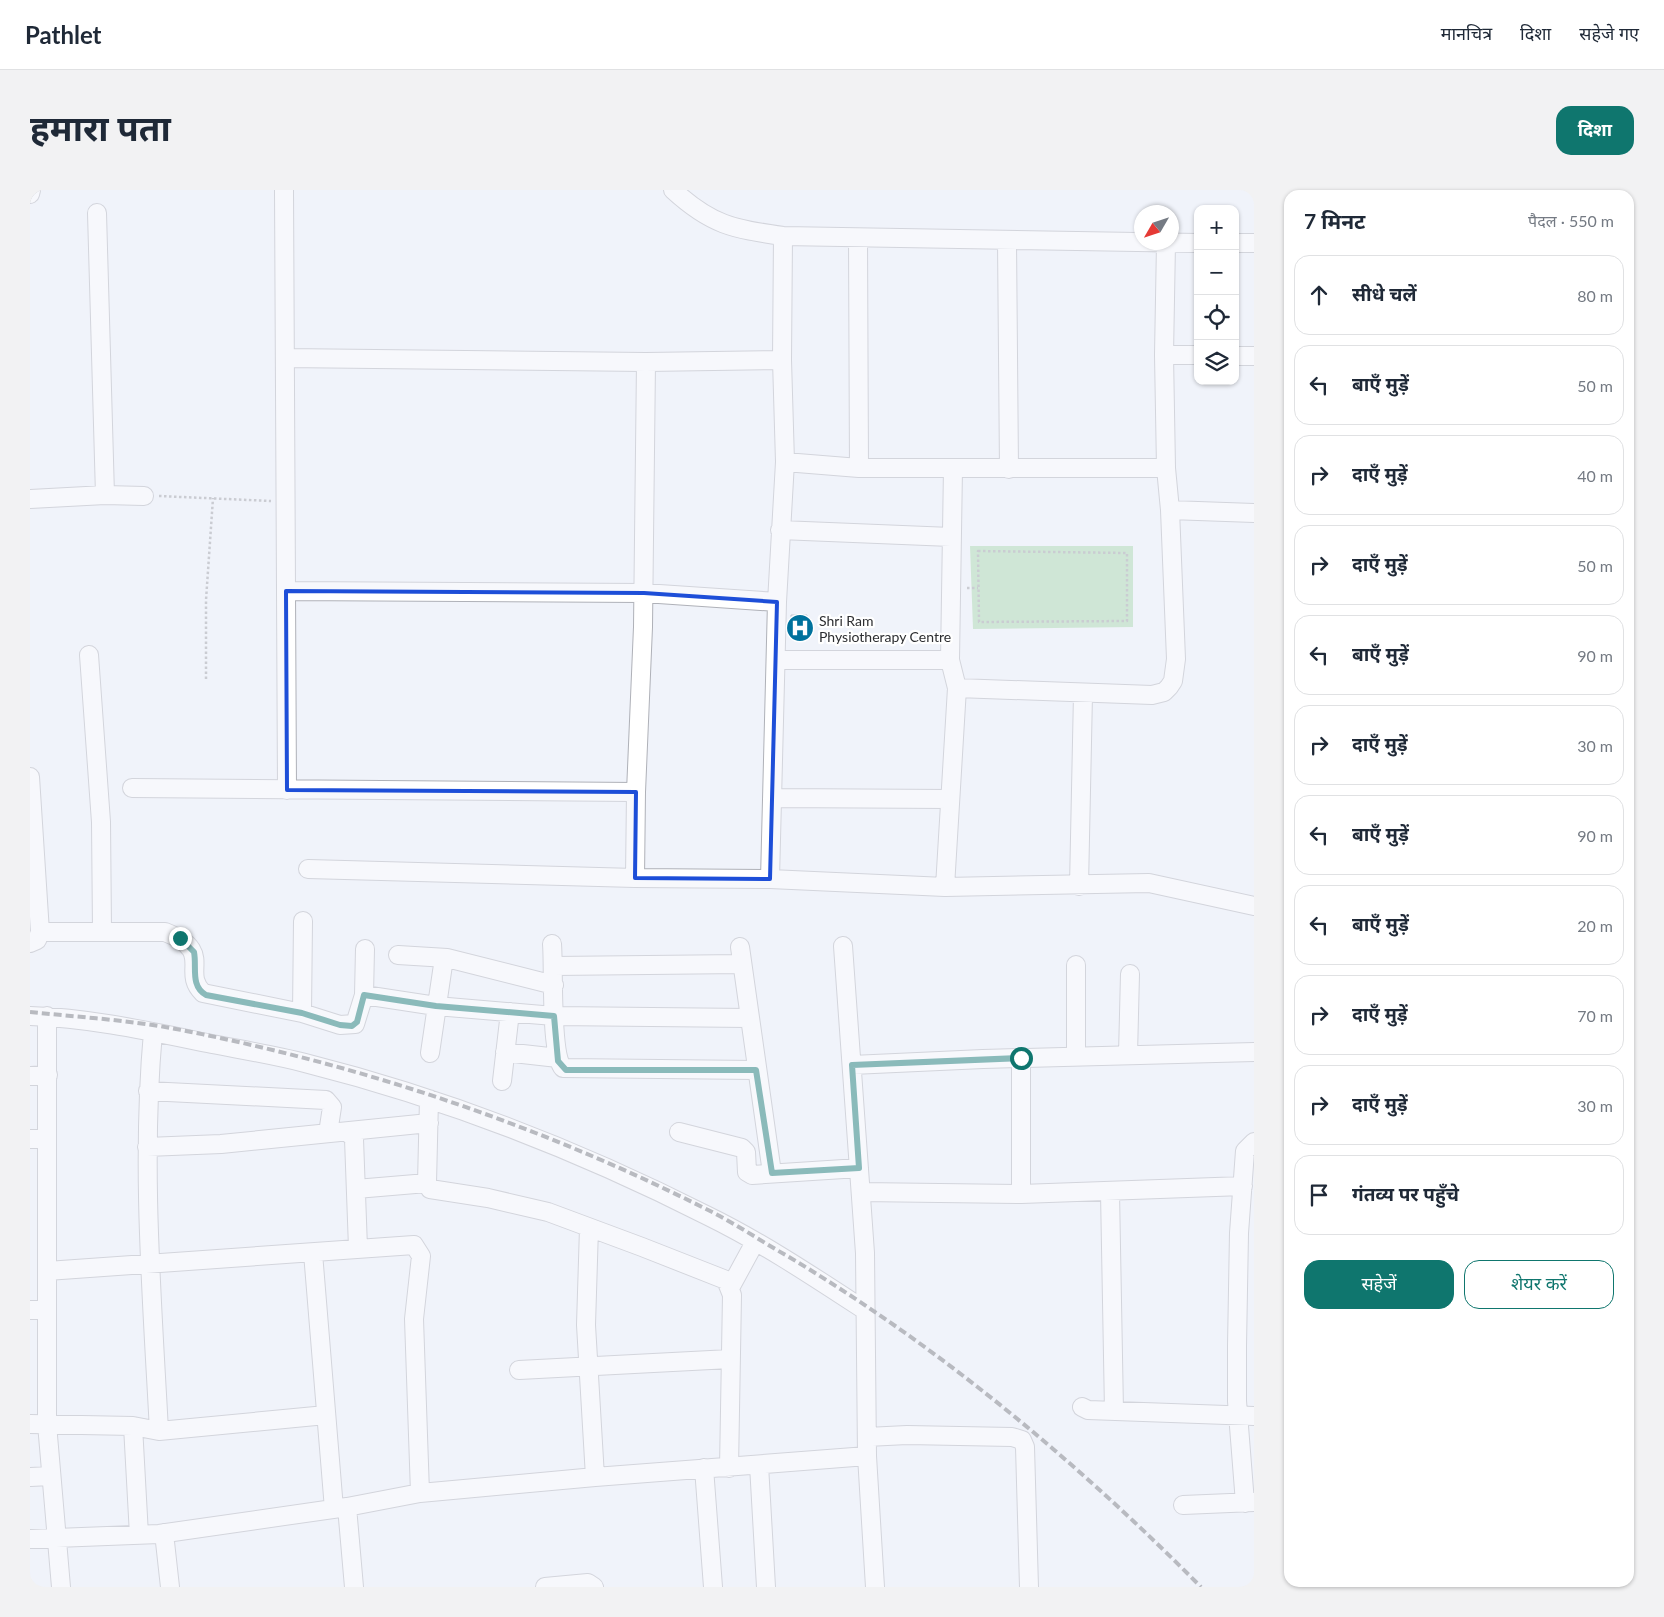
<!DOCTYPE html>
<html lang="hi">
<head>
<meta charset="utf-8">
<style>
	:root { --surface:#fff; --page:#f2f2f3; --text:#1f2937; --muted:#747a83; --line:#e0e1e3; --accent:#0f766e }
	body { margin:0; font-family:Lato,"Noto Sans Devanagari",sans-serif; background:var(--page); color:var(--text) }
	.controls { position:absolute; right:15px; top:15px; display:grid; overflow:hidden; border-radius:10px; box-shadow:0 1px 4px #0004 }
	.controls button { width:45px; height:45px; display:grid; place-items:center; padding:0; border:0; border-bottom:1px solid var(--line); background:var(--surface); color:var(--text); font:25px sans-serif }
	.compass { position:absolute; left:1104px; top:15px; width:45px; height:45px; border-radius:50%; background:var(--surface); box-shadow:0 1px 4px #0004; rotate:231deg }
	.stop { position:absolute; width:15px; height:15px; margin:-11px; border:4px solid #0f766e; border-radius:50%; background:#fff }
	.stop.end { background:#0f766e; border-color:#fff; box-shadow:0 1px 5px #0008 }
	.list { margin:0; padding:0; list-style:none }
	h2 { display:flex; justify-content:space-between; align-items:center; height:65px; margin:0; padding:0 20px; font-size:21px }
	h2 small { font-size:16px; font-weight:400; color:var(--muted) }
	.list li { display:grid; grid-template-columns:32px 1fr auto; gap:15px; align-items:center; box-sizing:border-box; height:80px; margin:0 10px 10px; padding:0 10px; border:1px solid var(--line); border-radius:15px }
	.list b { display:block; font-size:19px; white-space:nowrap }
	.list em { font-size:16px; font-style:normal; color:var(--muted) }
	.actions { display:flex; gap:10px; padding:15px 20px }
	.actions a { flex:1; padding:11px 0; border:1px solid var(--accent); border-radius:15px; text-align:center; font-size:18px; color:var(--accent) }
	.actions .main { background:var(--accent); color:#fff }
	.icon { flex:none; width:28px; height:28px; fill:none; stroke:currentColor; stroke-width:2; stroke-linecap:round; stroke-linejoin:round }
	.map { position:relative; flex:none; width:1224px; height:1397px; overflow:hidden; border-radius:15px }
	header { display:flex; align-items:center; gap:30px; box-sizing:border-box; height:70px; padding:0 25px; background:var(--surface); border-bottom:1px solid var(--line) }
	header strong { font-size:24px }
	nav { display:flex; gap:28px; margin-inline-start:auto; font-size:18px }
	.intro { display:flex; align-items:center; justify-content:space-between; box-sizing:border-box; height:120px; padding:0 30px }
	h1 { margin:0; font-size:35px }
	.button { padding:12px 22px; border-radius:15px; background:var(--accent); color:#fff; font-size:18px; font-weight:700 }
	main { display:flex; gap:30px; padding:0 30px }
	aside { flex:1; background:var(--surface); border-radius:15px; box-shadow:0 1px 4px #0004 }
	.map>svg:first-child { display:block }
</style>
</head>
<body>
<header>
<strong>Pathlet</strong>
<nav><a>मानचित्र</a><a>दिशा</a><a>सहेजे गए</a></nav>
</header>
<div class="intro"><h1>हमारा पता</h1><a class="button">दिशा</a></div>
<main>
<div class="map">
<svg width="1224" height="1397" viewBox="0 0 1224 1397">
	<rect width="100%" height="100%" fill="#f0f3fa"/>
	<path fill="#a7d8ab" d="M940 356H1103V437L943 439Z"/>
	<path fill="#ded3fb" stroke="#8e8c93" d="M761 425H777L778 446 762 447Z"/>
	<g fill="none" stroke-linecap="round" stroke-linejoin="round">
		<g stroke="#afb1b8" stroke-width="20">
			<path id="minor" d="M254 0 257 600
				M643 0C681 35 703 39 753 46L1168 53
				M0 4 1 0
				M67 23 75 305
				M828 48 829 278
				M977 51 979 279
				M1205 53H1224
				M1134 165H1168
				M1205 166H1224
				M255 168 616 172 752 170
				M755 272 829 278H1136
				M0 309 75 305 114 306
				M1140 320 1224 323
				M750 340 921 347
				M256 401 614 403 747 412
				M59 465 71 632 72 741
				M746 470H920
				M927 498 1122 505 1134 502 1139 497 1143 491 1146 469 1140 320 1136 278 1134 165 1136 53
				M0 587 10 742 7 750 0 753
				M102 598 606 602
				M742 608 920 609
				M278 679 605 688 740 689 915 697 1119 693 1224 716
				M605 688 606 602 613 437 616 172
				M740 689 747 412 755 272 752 170 753 46
				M1049 696 1053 504
				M915 697 927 498 920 470 923 278
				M10 742H135C186 762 150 781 173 803L272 823 310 835 325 834 334 805
				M522 754C524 777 520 864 533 878L726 880
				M813 756 835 1063 837 1266 845 1397
				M710 757 742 983
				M335 759 334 805 406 816 524 826 719 828
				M368 765 417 768 524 795
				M1046 775V866
				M524 776 712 774
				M272 823 273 731
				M0 826C61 828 123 842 182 854 213 860 244 865 275 873 414 908 550 961 678 1026 733 1053 784 1087 836 1121
				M17 826V1234L31 1397
				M123 842C111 974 122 1108 129 1241
				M475 862 528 868
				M400 863 414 768
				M1098 865 1100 784
				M991 868V1004
				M822 875 953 869 1224 862
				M0 886 18 885
				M472 891 480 822
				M118 901 296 910 302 917 298 943
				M399 909 397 993 400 999 458 1008 518 1022 612 1057 696 1090 702 1105 699 1278
				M318 942 324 949 328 1058
				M649 942 712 958 716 962 717 982 722 985 829 978
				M0 949H17
				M117 957 191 954 399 933
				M326 999 397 993
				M831 1002 991 1004 1213 996
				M1080 1002 1084 1221
				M559 1038 556 1135 565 1287
				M283 1063 304 1319
				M17 1081 384 1055 391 1066 384 1129 390 1303
				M700 1098 725 1052
				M0 1120H17
				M489 1180 700 1169
				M1052 1217 1058 1220 1224 1226
				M0 1234 103 1236 129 1241 296 1225
				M103 1236 109 1345
				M837 1247 877 1245 982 1247 992 1250 995 1257 999 1397
				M729 1275 736 1397
				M674 1278 683 1397
				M0 1287 21 1286
				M1215 1313 1207 1211V1156L1209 1043 1215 961 1224 952
				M1153 1315 1224 1312
				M317 1317 324 1397
				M134 1343 140 1397
				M0 1349 129 1344 317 1317 390 1303 565 1287 837 1266
				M515 1397 558 1393 564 1397"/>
		</g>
		<path stroke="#9b9da3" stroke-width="2.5" stroke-dasharray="2.5 2.5" stroke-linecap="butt" d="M129 306 241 311
			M948 361 1097 363V431L949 432Z
			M937 398H948
			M176 489V410L183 308"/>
		<use href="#minor" stroke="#fff" stroke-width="18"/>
		<path stroke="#74767b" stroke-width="4" stroke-dasharray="8 4" stroke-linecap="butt" d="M0 822C48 827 99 830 146 839 333 875 515 937 684 1023 709 1036 734 1053 759 1067 911 1158 1047 1272 1171 1397"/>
	</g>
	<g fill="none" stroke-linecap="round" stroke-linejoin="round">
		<path stroke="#0f766e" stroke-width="6" d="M150 748 164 762C167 777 160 796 176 805L272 823 310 835 322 836 327 832 334 805 406 816 524 826 528 871 536 880H726L742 983 829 978 822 875 991 868"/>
	</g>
	<path d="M0 0H1224V1397H0ZM256 401 614 403 747 412 740 689 605 688 606 602 257 600Z" fill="#f0f3fa" fill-opacity=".55" fill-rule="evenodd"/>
	<path fill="none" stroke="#1d4ed8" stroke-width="4" stroke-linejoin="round" d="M256 401 614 403 747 412 740 689 605 688 606 602 257 600Z"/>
	<defs>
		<g id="hospital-disc" transform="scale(1.4375)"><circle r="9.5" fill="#00729d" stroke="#fff"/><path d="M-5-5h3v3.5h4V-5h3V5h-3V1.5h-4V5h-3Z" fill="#fff"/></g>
	</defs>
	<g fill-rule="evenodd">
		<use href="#hospital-disc" x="770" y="438"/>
	</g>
	<g text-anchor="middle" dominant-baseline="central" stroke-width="4.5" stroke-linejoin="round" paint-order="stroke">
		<g font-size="14" fill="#2d2e31" stroke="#fff" text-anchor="start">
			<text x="789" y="430">Shri Ram<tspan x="789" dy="16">Physiotherapy Centre</tspan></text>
		</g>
	</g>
</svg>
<div class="controls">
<button>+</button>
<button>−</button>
<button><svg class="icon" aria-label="locate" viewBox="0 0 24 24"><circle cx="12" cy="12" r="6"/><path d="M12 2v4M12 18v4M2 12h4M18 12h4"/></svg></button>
<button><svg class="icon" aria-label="layers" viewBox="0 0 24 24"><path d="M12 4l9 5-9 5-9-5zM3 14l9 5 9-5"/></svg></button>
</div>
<svg class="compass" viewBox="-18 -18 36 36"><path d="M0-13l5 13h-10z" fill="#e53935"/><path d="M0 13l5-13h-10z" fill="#747a83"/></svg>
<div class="stop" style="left:991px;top:868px"></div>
<div class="stop end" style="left:150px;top:748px"></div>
</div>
<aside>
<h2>7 मिनट<small>पैदल · 550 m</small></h2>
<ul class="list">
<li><svg class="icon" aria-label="ahead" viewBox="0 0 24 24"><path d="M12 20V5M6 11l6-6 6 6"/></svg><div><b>सीधे चलें</b></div><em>80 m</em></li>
<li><svg class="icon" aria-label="left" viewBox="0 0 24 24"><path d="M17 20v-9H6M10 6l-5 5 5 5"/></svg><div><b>बाएँ मुड़ें</b></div><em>50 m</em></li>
<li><svg class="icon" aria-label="right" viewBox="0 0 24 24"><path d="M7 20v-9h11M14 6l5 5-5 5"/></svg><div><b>दाएँ मुड़ें</b></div><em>40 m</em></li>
<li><svg class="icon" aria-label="right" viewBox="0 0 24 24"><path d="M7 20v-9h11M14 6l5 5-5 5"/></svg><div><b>दाएँ मुड़ें</b></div><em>50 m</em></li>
<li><svg class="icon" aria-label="left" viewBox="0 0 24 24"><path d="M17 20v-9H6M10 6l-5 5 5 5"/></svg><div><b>बाएँ मुड़ें</b></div><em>90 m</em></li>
<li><svg class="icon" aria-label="right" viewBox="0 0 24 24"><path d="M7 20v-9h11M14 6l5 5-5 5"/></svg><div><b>दाएँ मुड़ें</b></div><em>30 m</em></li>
<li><svg class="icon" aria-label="left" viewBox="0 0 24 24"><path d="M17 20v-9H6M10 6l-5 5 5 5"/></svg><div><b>बाएँ मुड़ें</b></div><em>90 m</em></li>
<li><svg class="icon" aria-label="left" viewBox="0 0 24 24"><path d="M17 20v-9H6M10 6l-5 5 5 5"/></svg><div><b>बाएँ मुड़ें</b></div><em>20 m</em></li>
<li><svg class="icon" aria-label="right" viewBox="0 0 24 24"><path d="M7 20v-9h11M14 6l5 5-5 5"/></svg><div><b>दाएँ मुड़ें</b></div><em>70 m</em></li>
<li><svg class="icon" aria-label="right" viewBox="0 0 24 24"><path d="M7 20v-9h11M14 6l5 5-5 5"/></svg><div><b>दाएँ मुड़ें</b></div><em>30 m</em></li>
<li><svg class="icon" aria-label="arrive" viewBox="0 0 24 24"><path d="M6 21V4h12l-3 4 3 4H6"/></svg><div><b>गंतव्य पर पहुँचे</b></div></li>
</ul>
<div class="actions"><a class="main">सहेजें</a><a>शेयर करें</a></div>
</aside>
</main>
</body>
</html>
